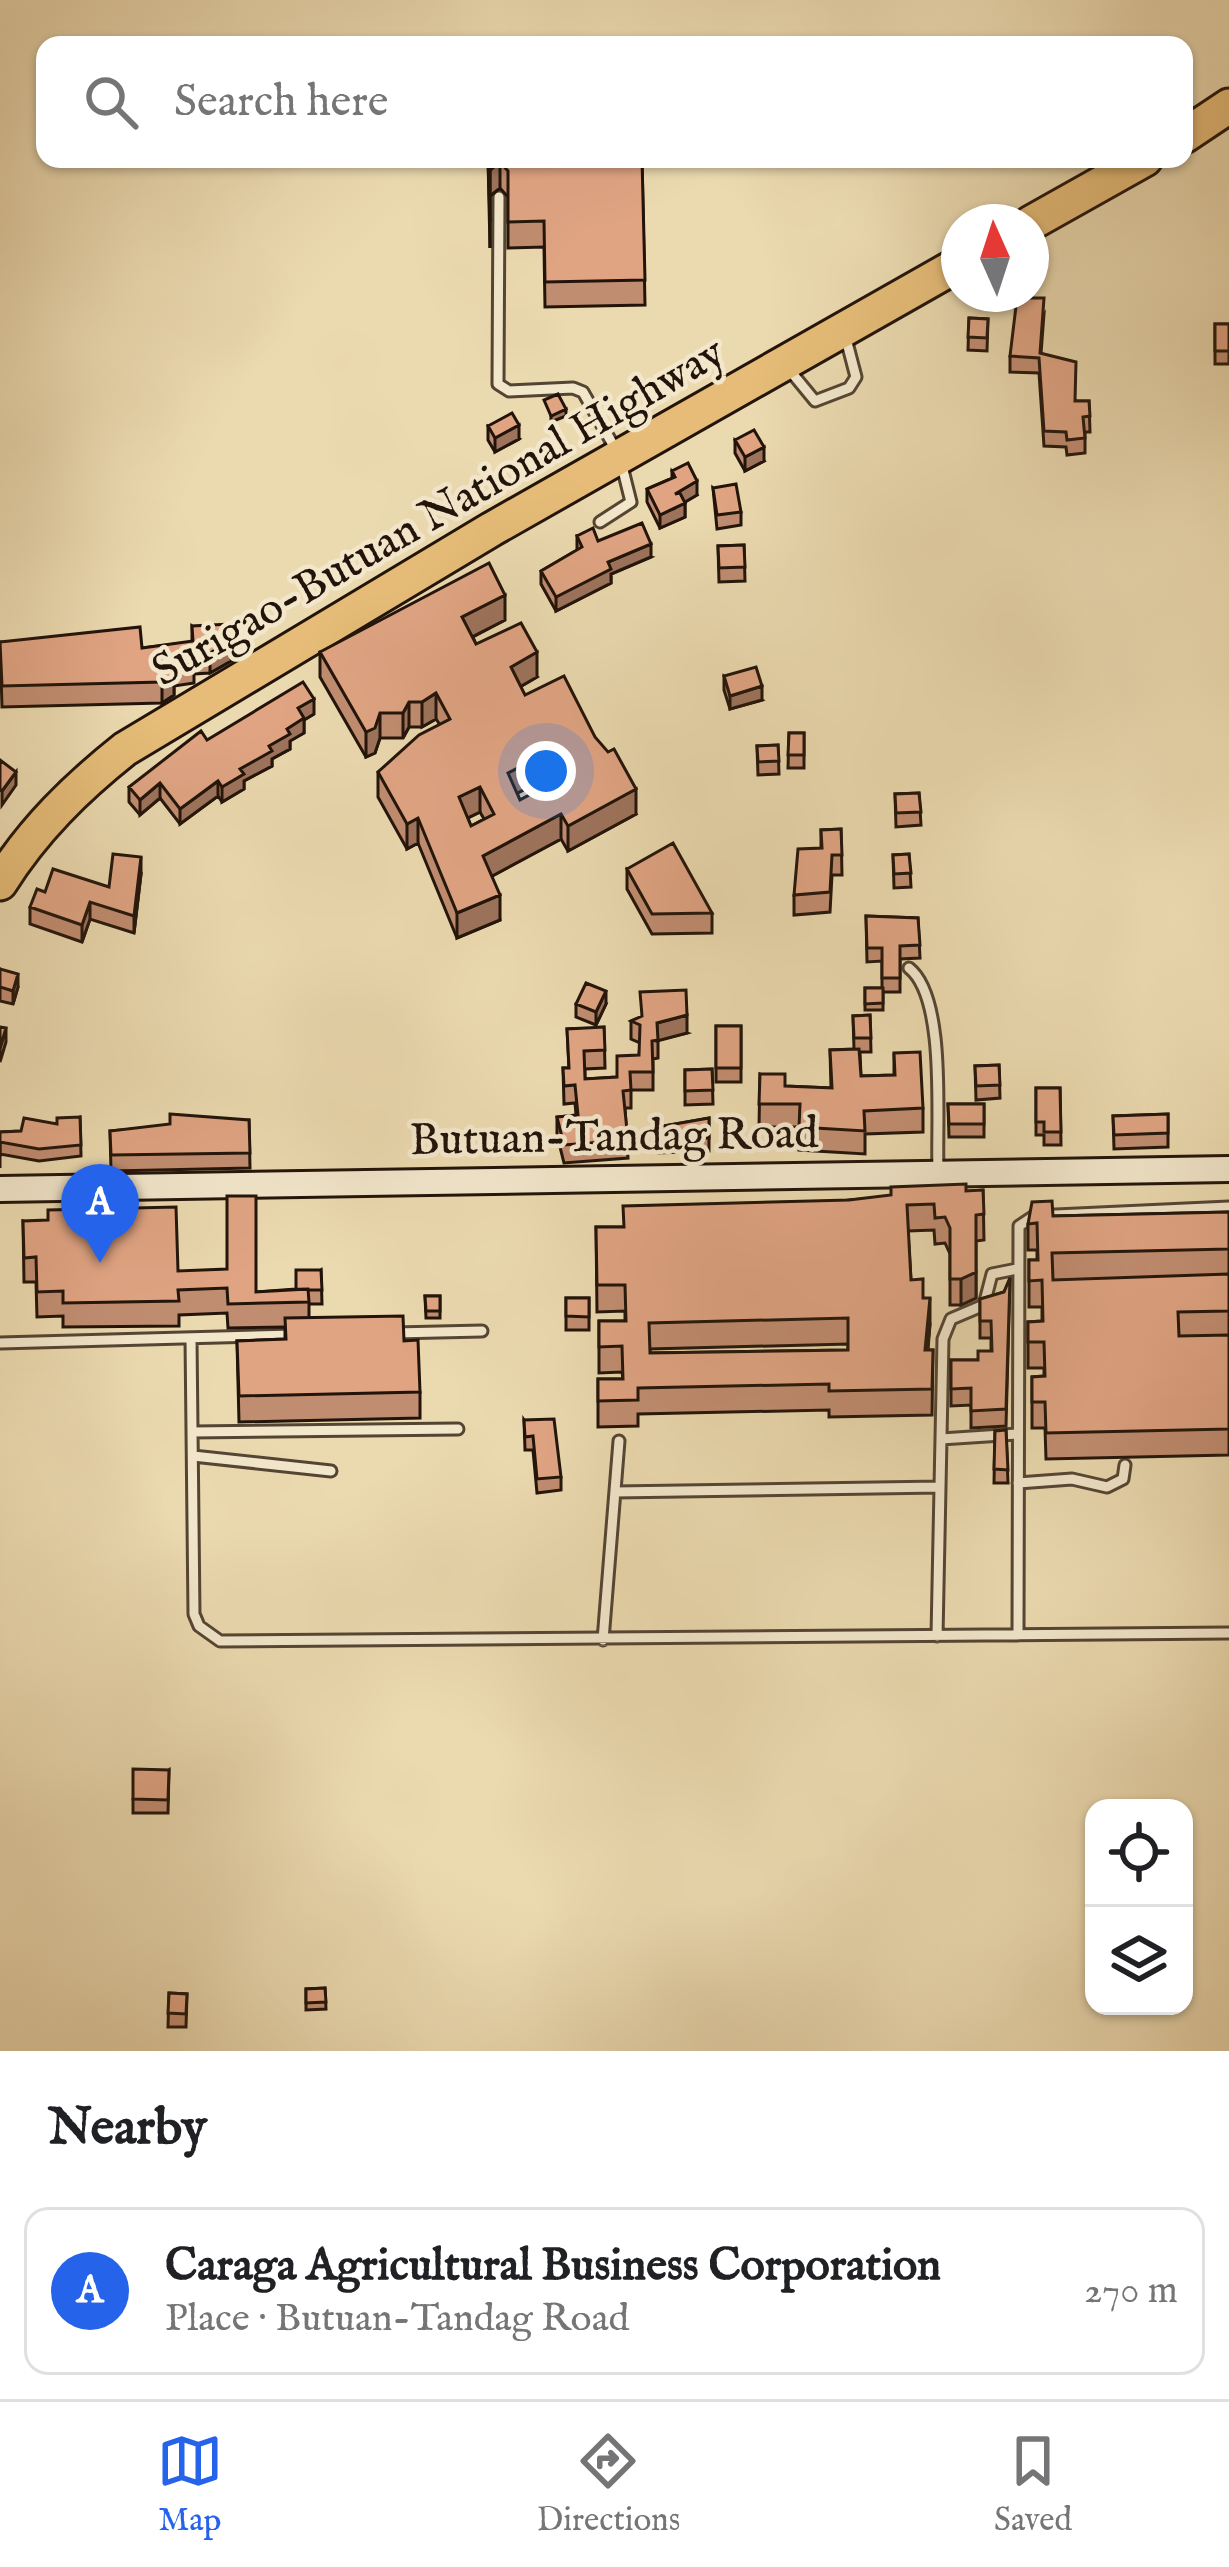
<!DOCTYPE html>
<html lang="en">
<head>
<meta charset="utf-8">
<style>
	:root { --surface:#fff; --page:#f6f6f6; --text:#202124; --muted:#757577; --line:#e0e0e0; --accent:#2563eb }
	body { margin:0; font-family:"IM FELL English",serif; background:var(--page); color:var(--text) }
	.controls { position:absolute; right:36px; bottom:36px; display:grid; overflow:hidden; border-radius:24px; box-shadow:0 3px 9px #0004 }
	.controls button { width:108px; height:108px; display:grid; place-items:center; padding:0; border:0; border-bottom:3px solid var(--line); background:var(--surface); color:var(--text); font:60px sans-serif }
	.compass { position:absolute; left:941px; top:204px; width:108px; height:108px; border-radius:50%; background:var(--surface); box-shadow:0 3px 9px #0004; rotate:357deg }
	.you { position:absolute; left:546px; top:771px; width:42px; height:42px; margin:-30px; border:9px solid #fff; border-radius:50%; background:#1a73e8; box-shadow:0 0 0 18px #1a73e833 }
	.badge { display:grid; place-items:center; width:78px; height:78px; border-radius:50%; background:var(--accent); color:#fff; font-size:39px; font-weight:700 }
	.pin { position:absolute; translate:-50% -99px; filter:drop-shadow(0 3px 6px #0008) }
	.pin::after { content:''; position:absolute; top:63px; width:42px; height:36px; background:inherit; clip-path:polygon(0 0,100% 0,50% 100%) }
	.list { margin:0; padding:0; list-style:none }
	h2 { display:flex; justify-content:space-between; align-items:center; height:156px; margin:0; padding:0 48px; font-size:51px }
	h2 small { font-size:39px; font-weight:400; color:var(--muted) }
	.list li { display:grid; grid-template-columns:78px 1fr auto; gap:36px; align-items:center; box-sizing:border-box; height:168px; margin:0 24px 24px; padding:0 24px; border:3px solid var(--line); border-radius:24px }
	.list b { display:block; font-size:45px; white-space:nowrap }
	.list p { margin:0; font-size:39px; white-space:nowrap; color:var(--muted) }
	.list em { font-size:39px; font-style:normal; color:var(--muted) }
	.icon { flex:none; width:66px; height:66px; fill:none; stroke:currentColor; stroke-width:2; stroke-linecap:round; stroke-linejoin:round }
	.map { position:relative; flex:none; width:1229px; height:2051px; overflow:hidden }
	.search { position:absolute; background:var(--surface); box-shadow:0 3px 9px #0004; left:36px; right:36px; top:36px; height:132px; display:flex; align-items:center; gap:30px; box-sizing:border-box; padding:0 42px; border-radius:24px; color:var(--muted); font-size:45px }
	.sheet { height:348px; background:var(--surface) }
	nav { display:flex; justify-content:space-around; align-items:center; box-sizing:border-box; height:168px; border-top:3px solid var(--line); background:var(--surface); font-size:33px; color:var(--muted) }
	nav a { display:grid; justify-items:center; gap:6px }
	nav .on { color:var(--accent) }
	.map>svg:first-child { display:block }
</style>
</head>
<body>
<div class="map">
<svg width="1229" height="2051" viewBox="0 0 1229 2051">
	<rect width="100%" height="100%" fill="#ebd9af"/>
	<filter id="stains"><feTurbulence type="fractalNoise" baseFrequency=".00167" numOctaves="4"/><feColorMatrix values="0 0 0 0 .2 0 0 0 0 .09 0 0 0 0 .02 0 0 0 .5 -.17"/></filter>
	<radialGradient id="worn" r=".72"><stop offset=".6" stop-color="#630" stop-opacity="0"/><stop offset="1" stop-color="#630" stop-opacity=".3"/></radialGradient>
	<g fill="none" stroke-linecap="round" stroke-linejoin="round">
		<g stroke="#544533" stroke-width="15">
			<path id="lane" d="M499 197 498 384 509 391 573 388 583 392 616 450
				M983 294 994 301 1023 302
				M787 367 815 401 849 388 856 377 845 335
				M600 522 631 502 622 466
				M909 968C947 998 936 1122 938 1170
				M395 1333 482 1331
				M191 1338 194 1614 199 1626 220 1641 1229 1633
				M0 1343 294 1335
				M192 1432 458 1429
				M941 1439 1017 1434
				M193 1456 331 1471
				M1018 1483 1072 1479 1107 1487 1123 1479 1125 1465
				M615 1492 940 1487
				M1018 1635 1019 1226 1034 1216 1229 1207
				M937 1636 943 1339 951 1319 984 1305 992 1274 1017 1269
				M603 1640 619 1441"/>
		</g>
		<g stroke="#22140a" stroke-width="30">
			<path id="secondary" d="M0 1189 1229 1169"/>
		</g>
		<g stroke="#22140a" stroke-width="39">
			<path id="highway" d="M1184 136 1229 106
				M1031 223 1145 159
				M0 883C33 830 76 788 125 749L492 529 959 264"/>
		</g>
		<use href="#lane" stroke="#f2e6cb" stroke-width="9"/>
		<use href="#secondary" stroke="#f2e6cb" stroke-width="24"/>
		<use href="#highway" stroke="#e6bc78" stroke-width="33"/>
	</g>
	<path fill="#c18d71" stroke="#22140a" stroke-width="3" fill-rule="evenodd" d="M488 159H642L645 305 545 307 544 247 508 248V197L500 188 490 196V248Z
		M1044 314 1041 354 1076 401H1089L1090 432H1085V453L1067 455 1066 447 1044 446 1039 373 1010 372V356Z
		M969 318 988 319 987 351 968 350Z
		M1215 324H1229V364H1215Z
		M488 426 519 439 495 452 488 440Z
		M735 440 764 461 745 471 735 453Z
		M672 471 697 495 685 502V517L660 528 647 502V489L672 478Z
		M713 488 741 512V525L717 529Z
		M577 536 651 557 611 574V583L556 611 541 584V571L577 550Z
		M744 545 745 581 719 582 718 546Z
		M505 620 473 637 476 644 537 677 520 687 525 695 636 814 568 851 561 839 492 876 500 920 457 938 418 843 407 849 378 797V772L440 725 436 719 422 727H409L403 738H380L375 753 366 757 320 677V652ZM547 778 550 784 520 800 517 793ZM480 812 484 819 471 826 468 818Z
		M192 626 231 661 210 673 194 674V683L174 686V695L162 703 2 707 0 642 142 648 192 642Z
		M724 676 762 700 730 709 724 690Z
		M314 714 304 720V733L290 741V749L272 759V766L244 781V789L222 802 218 796 180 824 160 798 140 815 129 802V787L207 740Z
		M789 733H804V768H788Z
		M778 745 779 774 758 775 757 746Z
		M919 793 921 825 896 827 895 794Z
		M841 829 842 875H832L830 912 794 915V895L821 848V830Z
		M909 854 911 887 894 888 893 855Z
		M627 869 712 913V933L652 934 627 889Z
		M141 874 134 933 90 919 82 942 30 924V907L45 892 109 887Z
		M866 916 918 918 920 958 900 959V992H883V1010H865V988H882V961L867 962Z
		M0 969 18 987 13 1004 0 1001Z
		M576 1004H606L596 1025 576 1017Z
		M870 1015 871 1052H860L861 1076 894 1075V1053L923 1108V1132L865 1134V1154L799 1150V1127H759L760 1074 785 1086 831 1088 830 1050 854 1049 853 1016Z
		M641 1017 687 1033 658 1040V1058L653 1059V1090H631V1108H625L628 1158 564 1163 557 1135V1117L576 1115 575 1103 564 1104 563 1068H569L567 1029 604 1027 605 1068 585 1069V1079L617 1077 639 1055 640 1043 631 1039V1021Z
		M716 1026H741V1082H716Z
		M999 1065 1000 1098 976 1100 975 1066Z
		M712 1069 713 1104 685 1105V1070Z
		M1036 1088H1060L1061 1145H1044V1135H1036Z
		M948 1104H984V1137H949Z
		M1168 1114V1147L1114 1149 1113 1116Z
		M80 1117 81 1156 39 1161 0 1154V1168V1132L21 1131 57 1124Z
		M709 1118V1151L658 1153V1127Z
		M249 1120 250 1168 111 1171 110 1131Z
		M983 1190 984 1240 976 1241V1298L961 1305H950V1254L945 1243 935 1244 934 1230 908 1231 911 1280 923 1298 930 1324 928 1350H933L932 1415 829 1417V1410L638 1414V1426L598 1427V1379H623L622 1372 599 1373V1321H625V1311L597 1312 596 1227H623L849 1200ZM848 1344V1350L650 1353V1349Z
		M1229 1212V1455L1046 1459 1045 1428H1032V1377L1044 1376V1368H1028V1322L1042 1321V1307H1029V1260H1037V1250H1028V1224L1053 1216Z
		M23 1221 178 1271 256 1292 296 1289 321 1270 322 1304H309V1318L404 1341 420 1392V1418L239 1422 237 1341 285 1339V1327L228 1328 227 1313 179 1315V1326L63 1327V1316L37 1317 36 1282H24Z
		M1010 1278 1006 1426 971 1428V1405L951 1406V1360H978L991 1351V1338H980V1299L1004 1292Z
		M425 1296H440V1318H426Z
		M566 1298H589V1330H566Z
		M524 1420 561 1477V1490L537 1493 533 1450H525Z
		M1006 1430 1008 1483H994L995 1431Z
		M169 1770 168 1813H133V1799Z
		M325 1988 326 2009 306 2010V1989Z
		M169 1993 187 1994 186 2027H168Z"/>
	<path fill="#9d735c" stroke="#22140a" stroke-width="3" d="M500 162V188L490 196V248V170Z
		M566 409V416L551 422V416Z
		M519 425V439L495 452V438Z
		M764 447V461L745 471V457Z
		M697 481V495L675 508V494Z
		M685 503V517L660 528V515Z
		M651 544V557L611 574V583L556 611V597L608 562Z
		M505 595V620L462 642V617Z
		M231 640V661L210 673V653Z
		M537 652V677L511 692V667Z
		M174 674V695L162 703V682Z
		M762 686V700L730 709V696Z
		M436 693V719L422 727V702Z
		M314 699V714L304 720V733L290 741V749L272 759V766L244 781V789L222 802V787L240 769 287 729 298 708Z
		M409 702V727L403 738V713Z
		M380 713V738L375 753 366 757V732Z
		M547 753V778L508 798V773Z
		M16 772V785L2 805V791Z
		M218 781V796L180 824V809Z
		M160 783V798L140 815V800Z
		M480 787V812L459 822V797Z
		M636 789V814L568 851V826Z
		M561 814V839L483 881V856Z
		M418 818V843L407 849V824Z
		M141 857V874L134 933V916Z
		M500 895V920L457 938V913Z
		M90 902V919L82 942V925Z
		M18 974V987L13 1004V991Z
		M606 991V1004L596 1025V1012Z
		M687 1015V1033L657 1041V1023Z
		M6 1028V1042L0 1062V1048Z
		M976 1272V1298L961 1305V1279Z
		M930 1298V1324L925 1376V1350Z"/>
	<path fill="#e0a483" stroke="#22140a" stroke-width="3" fill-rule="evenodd" d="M488 159H642L645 280 545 282 544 221 508 222V171L500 162 490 170V222Z
		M1017 298H1044L1040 353 1076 362 1075 401H1089L1090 416 1083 417 1085 438 1067 440 1066 432 1044 431 1039 358 1010 356Z
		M969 318 988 319 987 338 968 337Z
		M1215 324H1229V351H1215Z
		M558 394 566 409 551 416 544 400Z
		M512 413 519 425 495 438 488 426Z
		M754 430 764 447 745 457 735 440Z
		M688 463 697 481 675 494 680 493 685 503 660 515 647 489 675 477 672 471Z
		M736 484 741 512 717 515 713 488Z
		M642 523 651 544 608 562 611 569 556 597 541 571 582 547 577 536 593 528 598 541Z
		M744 545 745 567 719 568 718 546Z
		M489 563 505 595 462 617 476 644 521 623 537 652 511 667 525 695 564 676 595 737 608 752 614 749 636 789 568 826 561 814 483 856 500 895 457 913 418 818 407 824 378 772 419 735 450 719 436 693 422 702H409L403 713H380L375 728 366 732 320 652ZM547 753 561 778 520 800 508 773ZM480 787 494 814 471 826 459 797Z
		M230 624 231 640 210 653 192 654 194 663 173 665 174 674 162 682 2 686 0 642 140 627 142 648 193 641 192 626Z
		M756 667 762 686 730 696 724 676Z
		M303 682 314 699 298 708 304 718 287 729 290 734 269 746 272 751 240 769 244 774 222 787 218 781 180 809 160 783 140 800 129 787 201 731 207 740Z
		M789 733H804V755H788Z
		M778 745 779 761 758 762 757 746Z
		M0 760 16 772 2 791 0 790Z
		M919 793 921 812 896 813 895 794Z
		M841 829 842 855H832L830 892 794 895 798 849 822 848 821 830Z
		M673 843 712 913 652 914 627 869Z
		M113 854 141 857 134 916 90 902 82 925 30 907 37 889 45 892 53 869 109 887Z
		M909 854 911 873 894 874 893 855Z
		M866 916 918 918 920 945 900 946V978H882V948H867Z
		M0 969 18 974 13 991 0 987Z
		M586 983 606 991 596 1012 576 1004Z
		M865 988H883V1003L865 1004Z
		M686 990 687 1015 657 1023 658 1040 652 1041 653 1072H630L631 1090 623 1091 628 1140 564 1145 557 1117 578 1115 575 1085 564 1086 563 1068H569L567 1029 604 1027 605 1050 584 1051 585 1079 617 1077V1056L639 1055 640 1025 631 1021 642 1016 640 992Z
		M870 1015 871 1038H854L853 1016Z
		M716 1026H741V1068H716Z
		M0 1027 6 1028 0 1048Z
		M859 1049 861 1076 895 1075 894 1053 920 1052 923 1108 864 1111 865 1131 799 1127 800 1104H759L760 1074H785V1086L832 1088 830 1050Z
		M999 1065 1000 1085 976 1086 975 1066Z
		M712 1069 713 1090 685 1091V1070Z
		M1036 1088H1060L1061 1132H1044V1122H1036Z
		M948 1104H984V1124H949Z
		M170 1114 249 1120 250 1153 111 1155 110 1131 170 1124Z
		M1168 1114V1133L1114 1135 1113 1116Z
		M80 1117 81 1145 39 1149 0 1142V1157V1132L21 1131 24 1118 57 1124V1118Z
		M709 1118V1138L658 1140V1127Z
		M966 1184V1191L983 1190 984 1214 976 1215V1272L961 1279H950V1228L945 1217 935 1218 934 1204 907 1205 911 1280 923 1279V1298H930L925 1350H933L932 1389 829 1391V1384L638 1388V1400L598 1401V1379H623L622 1346 599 1347V1321H626L625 1285H597L596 1227H624L623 1206 849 1200 891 1195V1187ZM848 1318V1350L650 1353 649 1323Z
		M227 1196H256V1292L308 1289 309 1302 228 1304 227 1288 178 1290 179 1301 63 1303V1291L37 1292 36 1257 24 1258 23 1221 48 1220V1210L176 1207 178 1271 227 1269Z
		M1052 1201 1053 1216 1229 1212V1249L1052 1253 1053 1280 1229 1274V1311L1178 1312 1179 1336 1229 1335V1429L1046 1433 1045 1402H1032V1377L1045 1376 1044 1342H1028V1322L1043 1321 1042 1280 1029 1281V1260H1038L1037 1223 1028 1224 1032 1202Z
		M296 1270H321L322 1290 296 1289Z
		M1010 1278 1006 1409 971 1411V1388L951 1389V1360H978V1351H992L991 1321H980V1299L1004 1292Z
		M425 1296H440V1311H426Z
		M566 1298H589V1317L566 1316Z
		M403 1316 404 1341 418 1340 420 1392 239 1396 237 1341 286 1339 285 1318Z
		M554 1419 561 1477 537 1479 533 1436 525 1437 524 1420Z
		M1006 1430 1008 1470 994 1469 995 1431Z
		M133 1769 169 1770 168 1800 133 1799Z
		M325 1988 326 2002 306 2003V1989Z
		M169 1993 187 1994 186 2014 168 2013Z"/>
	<g text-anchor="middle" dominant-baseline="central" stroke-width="9" stroke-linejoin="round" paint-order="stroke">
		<g font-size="45" fill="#22140a" stroke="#f2e6cb">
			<text transform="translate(439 513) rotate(-30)">Surigao-Butuan National Highway</text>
			<text transform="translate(614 1138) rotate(-1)">Butuan-Tandag Road</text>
		</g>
	</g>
	<rect width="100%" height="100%" filter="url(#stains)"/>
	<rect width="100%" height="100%" fill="url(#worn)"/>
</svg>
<div class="controls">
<button><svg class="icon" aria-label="locate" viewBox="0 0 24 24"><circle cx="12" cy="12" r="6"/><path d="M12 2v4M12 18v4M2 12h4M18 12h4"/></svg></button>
<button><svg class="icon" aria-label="layers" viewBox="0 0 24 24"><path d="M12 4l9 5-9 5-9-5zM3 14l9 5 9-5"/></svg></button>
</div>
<svg class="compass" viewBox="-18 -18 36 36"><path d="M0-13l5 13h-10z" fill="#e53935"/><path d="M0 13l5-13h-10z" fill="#757577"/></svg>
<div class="you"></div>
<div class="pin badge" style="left:100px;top:1263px">A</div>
<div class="search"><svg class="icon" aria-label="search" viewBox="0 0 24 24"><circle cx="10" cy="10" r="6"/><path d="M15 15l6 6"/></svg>Search here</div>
</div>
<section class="sheet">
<h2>Nearby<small></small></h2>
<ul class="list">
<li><span class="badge">A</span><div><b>Caraga Agricultural Business Corporation</b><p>Place · Butuan-Tandag Road</p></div><em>270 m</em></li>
</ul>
</section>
<nav>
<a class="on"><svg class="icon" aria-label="map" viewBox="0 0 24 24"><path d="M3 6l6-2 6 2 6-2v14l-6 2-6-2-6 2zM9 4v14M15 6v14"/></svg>Map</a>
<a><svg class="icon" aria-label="directions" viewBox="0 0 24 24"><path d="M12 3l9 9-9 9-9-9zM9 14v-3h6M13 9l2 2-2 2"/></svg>Directions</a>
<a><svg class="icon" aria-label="saved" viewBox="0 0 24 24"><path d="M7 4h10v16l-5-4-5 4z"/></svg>Saved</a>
</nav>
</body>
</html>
